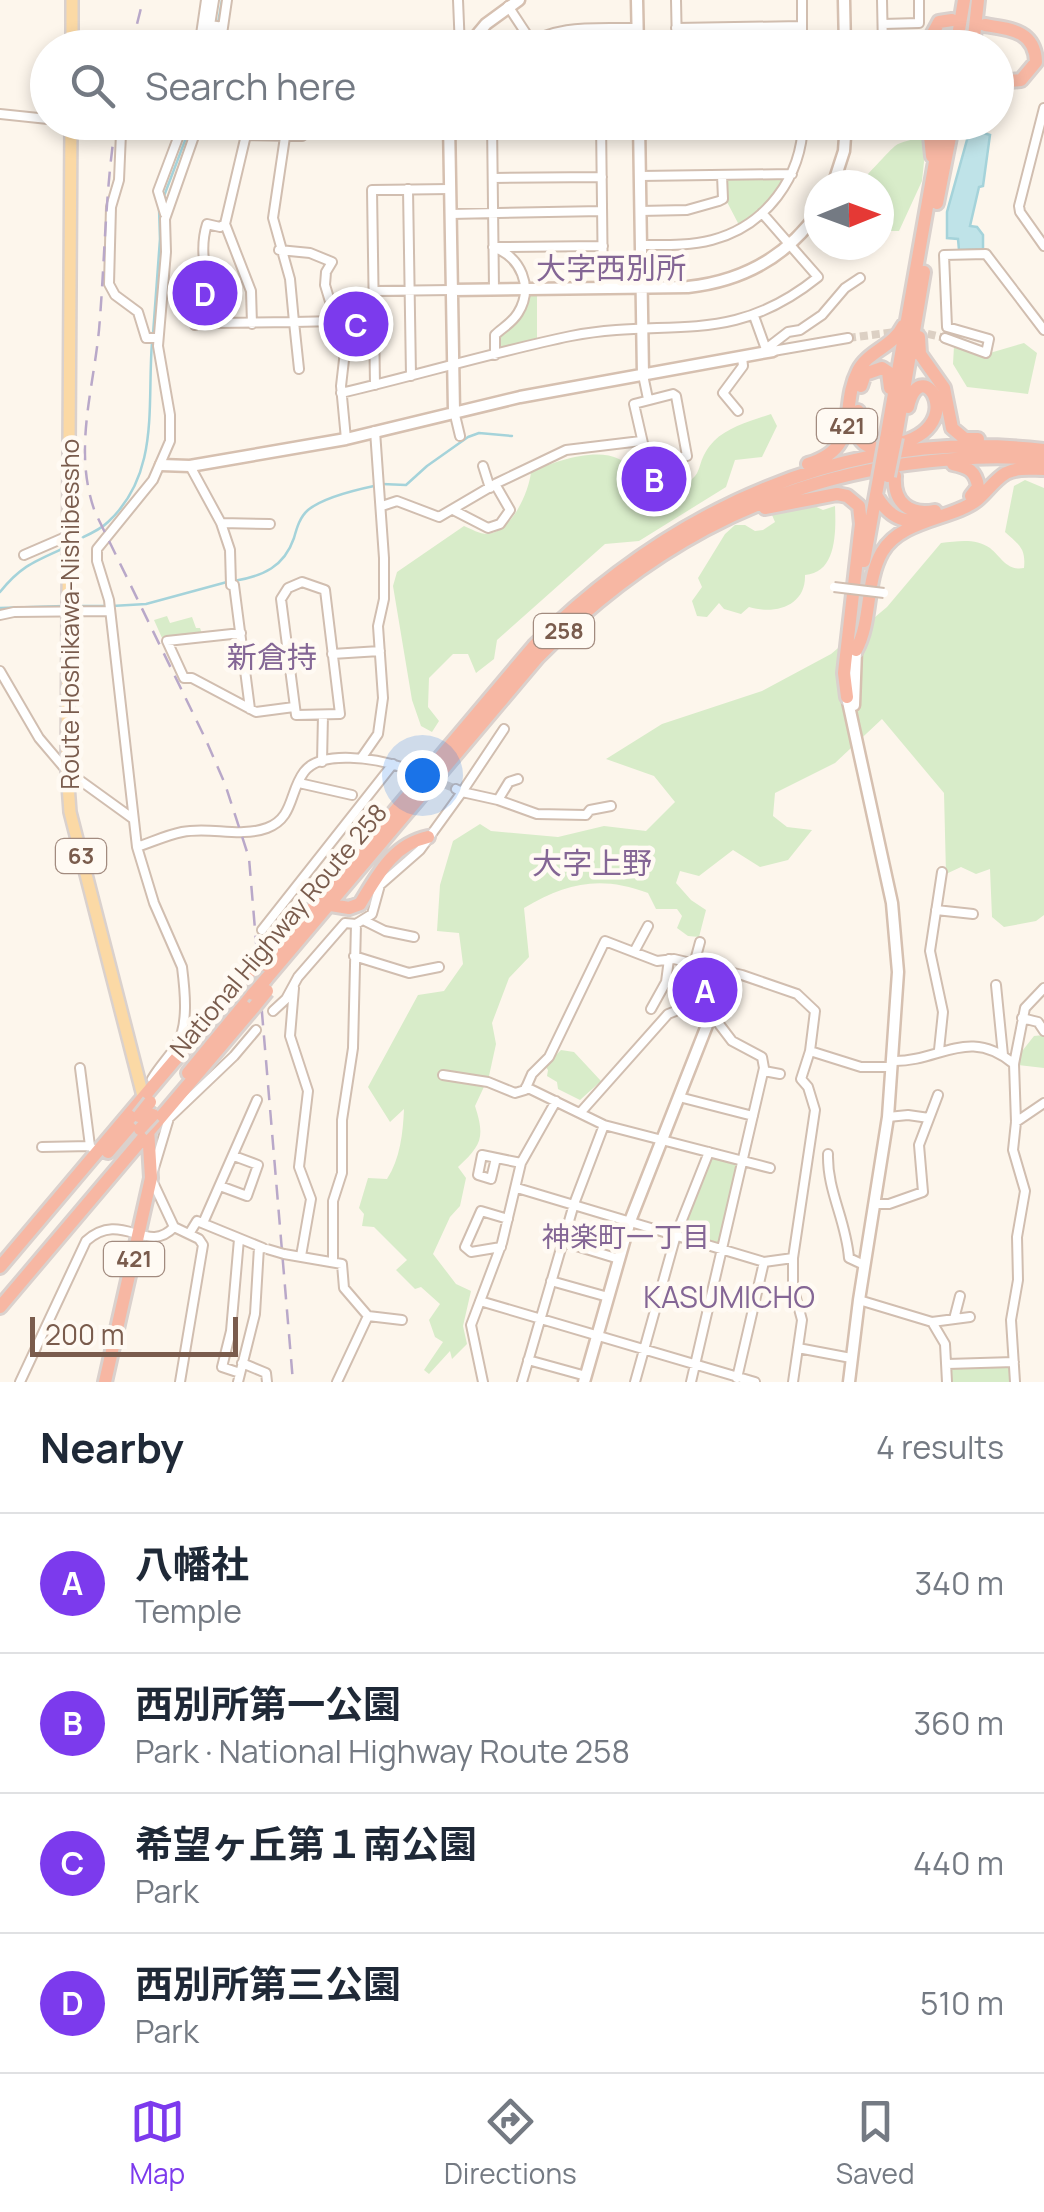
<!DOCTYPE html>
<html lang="en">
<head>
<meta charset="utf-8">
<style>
	:root { --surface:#fff; --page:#f6f6f7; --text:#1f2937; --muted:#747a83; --line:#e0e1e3; --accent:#7c3aed }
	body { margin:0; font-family:Manrope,"Noto Sans JP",sans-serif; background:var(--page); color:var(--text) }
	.compass { position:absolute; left:804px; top:170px; width:90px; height:90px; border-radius:50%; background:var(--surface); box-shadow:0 5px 15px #0003; rotate:89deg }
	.scale { position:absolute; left:30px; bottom:25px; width:208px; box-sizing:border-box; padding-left:10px; border:5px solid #7a5c4d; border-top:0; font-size:28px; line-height:35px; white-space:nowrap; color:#7a5c4d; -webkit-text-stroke:8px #fffaf3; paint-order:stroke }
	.you { position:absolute; left:422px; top:775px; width:35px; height:35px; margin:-25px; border:8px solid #fff; border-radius:50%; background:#1a73e8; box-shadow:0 0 0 15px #1a73e833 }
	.badge { display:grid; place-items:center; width:65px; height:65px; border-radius:50%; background:var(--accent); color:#fff; font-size:32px; font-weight:700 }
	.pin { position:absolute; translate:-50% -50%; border:5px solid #fff; box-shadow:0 2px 10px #0006 }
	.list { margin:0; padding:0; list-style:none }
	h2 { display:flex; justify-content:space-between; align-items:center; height:130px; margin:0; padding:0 40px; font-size:42px }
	h2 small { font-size:32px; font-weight:400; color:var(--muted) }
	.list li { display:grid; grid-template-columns:65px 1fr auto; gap:30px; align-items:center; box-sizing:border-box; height:140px; padding:0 40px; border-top:2px solid var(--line) }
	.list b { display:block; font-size:38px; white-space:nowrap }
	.list p { margin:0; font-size:32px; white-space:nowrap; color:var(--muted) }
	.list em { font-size:32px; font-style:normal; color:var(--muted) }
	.icon { flex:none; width:55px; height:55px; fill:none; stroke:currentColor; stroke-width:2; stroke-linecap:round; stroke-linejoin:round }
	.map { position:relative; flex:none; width:1044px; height:1382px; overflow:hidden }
	.search { position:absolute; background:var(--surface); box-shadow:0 5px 15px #0003; left:30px; right:30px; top:30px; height:110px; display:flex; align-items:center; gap:25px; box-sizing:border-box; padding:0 35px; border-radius:55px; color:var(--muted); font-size:38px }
	.sheet { height:690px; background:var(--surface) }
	nav { display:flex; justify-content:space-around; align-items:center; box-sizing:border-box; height:140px; border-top:2px solid var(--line); background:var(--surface); font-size:28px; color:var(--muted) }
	nav a { display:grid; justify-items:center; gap:5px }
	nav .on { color:var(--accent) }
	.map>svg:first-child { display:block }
</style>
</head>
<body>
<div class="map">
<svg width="1044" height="1382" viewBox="0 0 1044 1382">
	<rect width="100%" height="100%" fill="#fdf6ec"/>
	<path fill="#d8ecc9" d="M921 137 926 143 922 181 899 231H887L889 220 879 215V185H859C860 182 892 148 895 146 901 141 914 140 921 137Z
		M782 176 784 181C773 201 757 213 739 225L726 200V180L728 177Z
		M537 293V342L502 350 499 347 498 336 518 320 528 297Z
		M339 310H369L370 356H349L348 343Z
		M1024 343 1037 353 1028 394 967 387 953 364 954 346 983 355Z
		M771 414 777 426 762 457 735 460 726 487 639 541 605 544 497 640 494 659 476 673 468 654H453L429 678 428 707 439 721 432 732 421 726 412 700 393 586 397 572 464 526C471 529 480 534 487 534 511 533 529 492 531 472 553 462 595 447 619 459 629 464 640 479 649 487L641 471 659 467 664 486 661 488C713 482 689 467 714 441 728 427 753 420 771 414Z
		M1025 480 1044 488V915L1036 921 1004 927 992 917 990 869 976 874 961 867 946 874 944 793 882 719 835 763 775 793 773 816 787 827 812 830 788 860 760 867 733 850 699 876 680 871 676 883 691 900 706 910 699 937 688 936 677 928 682 916 677 909H656L648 893C600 875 566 883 524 908L529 957 509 978 492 1023 496 1044 489 1076 475 1106C485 1137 482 1145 458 1167L466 1178 460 1206 450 1217 433 1254 456 1284 471 1291 463 1326 467 1344 452 1359 450 1351 429 1374 424 1370 443 1342 435 1337 429 1320 440 1304 421 1287 415 1289 396 1270 407 1260 374 1227 362 1226 364 1214 359 1208 368 1178 387 1179C400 1159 403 1133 404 1109L390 1122 368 1087 418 995 444 991 463 964 459 933 437 931 440 885 453 841 480 824 491 831 558 837 604 826 646 831 675 802 654 776 606 759 662 724 762 691 831 654 887 607 941 543C958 541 976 538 990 548 1002 558 1007 571 1024 568 1026 548 1019 545 1005 532L1014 486Z
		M810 504 823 510 835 506C836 531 837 573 805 575 806 606 775 615 749 607L741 614 724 609 719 603 707 617 697 616 692 601 702 587 698 578 725 534 735 525H745L755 531 763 530 775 522 772 515Z
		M167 616 170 623 192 617 196 628H200L203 636 162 638 154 620Z
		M689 965 717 974 711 1005H688L674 996Z
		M1044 1035V1068L1018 1065 1019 1055 1034 1036Z
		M561 1050 574 1052 601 1081 580 1100 558 1089 557 1082 547 1076 548 1070 545 1066Z
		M709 1157 741 1165 721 1247 679 1236Z
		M1008 1364 1011 1382H949L951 1366Z"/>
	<path fill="#bfe3e8" stroke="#a5d3da" stroke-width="2.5" d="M970 129 990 135 983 186 979 187 970 226 977 227 983 235V249L959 250 958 239 947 238V212Z"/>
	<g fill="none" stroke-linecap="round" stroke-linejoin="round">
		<path stroke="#a5d3da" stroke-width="2.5" d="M218 23 222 0
			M214 48 217 31
			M164 196 192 122
			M153 334 160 239 159 208
			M382 484 406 485 427 466 468 437 479 433 512 436
			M73 542C85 536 99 531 108 522 160 474 147 406 152 342
			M234 581C263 576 284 567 294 538 297 527 300 517 308 510 324 497 355 490 374 486
			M0 592C20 567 33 562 62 549
			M72 606H104
			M112 606 146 604 227 582
			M0 608 64 606"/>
		<path stroke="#dcd0c4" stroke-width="8" stroke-dasharray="8 4" stroke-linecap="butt" d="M916 331 945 338
			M848 338 902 331
			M401 767 456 789"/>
		<g stroke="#d1beb0" stroke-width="12">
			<path id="street" d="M458 0 460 48
				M676 0 677 48
				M802 0V48
				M882 0 883 48
				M508 6 531 41
				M883 24 919 23V0
				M210 25 214 0
				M676 28 802 26
				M199 48 206 0
				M206 48 210 25 223 27
				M220 48 227 0
				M522 48C556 23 598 29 638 28
				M1044 108 1019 206 1020 212 1044 246
				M0 114 48 119
				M492 122 494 289
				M601 122 603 288
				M121 133 119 180 111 207 109 284 115 295 138 312 146 338H158
				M285 137 273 218 290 279 294 322 337 321
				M640 176 792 174
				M493 178 602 177
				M408 189 411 376
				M640 211 687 210 719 201 723 199 722 175
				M165 214 158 191 184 122
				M450 214 602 211
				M225 224 220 227 207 224C196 259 213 287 212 323L294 322 299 369
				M641 245C665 245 689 246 712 240 766 226 802 177 803 122
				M493 247C521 257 534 287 518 313 512 323 502 328 495 335V355
				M498 247 603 246
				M279 250 310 253 332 262 326 272 325 285 345 351 341 386 346 439
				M374 291 452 290
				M754 316 767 352
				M252 324 251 291 225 224 246 135 302 136 320 122
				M195 325 194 305 204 272
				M945 338 986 353 989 339 947 327 944 255 986 254 1044 330
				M766 349 788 332 800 330 822 315 845 288 860 278
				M773 351 848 338
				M643 375 648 399
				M375 385 372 190 450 189
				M341 393C418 375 494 352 571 336 669 317 730 348 818 277L762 213
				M673 394 676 396 687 456 648 465 634 404Z
				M454 411 460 436
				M738 411 723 393 743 366 742 357
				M190 466 221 523 230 550 231 585
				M483 466 490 488
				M382 506 397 501 439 517 497 483 566 450 641 441
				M453 510 488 528 500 524 510 510 495 484
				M221 523 270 524
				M24 555 68 536
				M302 582 325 590 340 714 296 715 281 599 288 588Z
				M234 585 250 709
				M0 615 14 612 110 611
				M241 633 167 641 184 678H192L256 712 294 707
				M332 654 380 651
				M0 671 39 738 67 771 132 818
				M504 729 462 792 498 800 537 814 586 815 590 810 611 806
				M362 757 378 734 383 698 378 626 384 599V558L375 431
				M322 762 323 715
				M299 783 352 795
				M498 800 509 782 518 779
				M137 847C152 842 167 835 182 832 209 826 240 838 267 828 294 818 289 792 304 772 321 749 378 759 401 767
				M936 910 973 914
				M365 921 385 931 414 937
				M262 930 393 764
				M634 952 648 926
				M354 956 409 973 439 967
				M694 964 700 942
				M996 985 1003 1055
				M294 988 290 1036 308 1091 299 1167 311 1199 301 1256
				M651 1009 666 982 669 959
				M273 1011 286 999 298 977 345 923 356 924
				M1022 1018 1038 1022 1044 1031
				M939 1050 943 1012 930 951 942 872
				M893 1061C940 1062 968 1026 1014 1064
				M80 1068 90 1146 97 1153
				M764 1071 780 1074
				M443 1075 488 1082 515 1093 525 1090 532 1074 549 1057 605 941 657 961 674 959 742 975 797 994 815 1011 810 1051 861 1067H892
				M152 1079C159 1067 168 1058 176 1046 189 1026 185 991 182 967L154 903 137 847 109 600 97 561V549L153 480 170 441V415L158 346 166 252 165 219 199 122
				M526 1087 604 1125 770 1168
				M679 1097 753 1116
				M580 1113 668 1014 686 1007 713 1012
				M888 1117 908 1115 929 1118
				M1016 1122 1044 1103
				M42 1147 90 1146
				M828 1154C827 1191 846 1220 849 1258L864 1265
				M496 1158 491 1179 478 1175 482 1155 521 1163
				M220 1186 247 1196 258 1165 234 1156
				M517 1188 764 1262 793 1258
				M875 1204H889L923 1192 919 1145 938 1095
				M203 1223 257 1100
				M189 1234 197 1221 263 1248
				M239 1239 231 1331 222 1367 240 1373
				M563 1242 619 1259
				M501 1247 471 1252 465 1247 481 1211 508 1219
				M284 1254 342 1264 344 1288 368 1316 402 1320
				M333 1262V1201L342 1173V1120L353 1048 356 924 372 914 380 885 420 850 462 792 456 789
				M551 1281 608 1297
				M859 1300 932 1322 945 1344 947 1382
				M480 1301 755 1382
				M954 1319 960 1296
				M932 1322 970 1317
				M798 1348 851 1358
				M528 1360 586 1376
				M242 1363 266 1373 267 1382
				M947 1364 1014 1362
				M737 1378 764 1262
				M20 1382 86 1241C122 1209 147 1256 174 1227
				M180 1382 203 1245 199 1239 174 1227 151 1178 169 1118 234 1056 256 1030
				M238 1382 255 1314 259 1247
				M337 1382 368 1316
				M483 1382 471 1325 502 1243 521 1163 556 1101
				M522 1382 574 1204 604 1125
				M635 1382 676 1235 709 1152
				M691 1382 764 1068 762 1057 732 1041 716 1020 710 1018
				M793 1382 802 1320 793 1287V1258L815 1110 808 1087 801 1079 810 1051
				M1015 1382 1011 1320 1018 1280 1017 1237 1025 1191 1013 1150 1016 1122 1014 1064 1025 1008 1044 988"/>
		</g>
		<g stroke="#d6c0b0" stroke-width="15">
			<path id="secondary" d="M637 0 638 48
				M844 0 845 48
				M466 48 486 24 519 0
				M449 122 454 411
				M639 122 643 375
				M833 185 844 151 846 122
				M452 290 688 287C743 281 787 257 819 211
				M161 465 190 466 346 439 520 397 773 351
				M847 697 892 903 898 972 888 1117 859 1300 849 1382
				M854 705 856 650
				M584 1382 630 1221 715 1005 722 971"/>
		</g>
		<g stroke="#dad1cd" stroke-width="16">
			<path id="primary" d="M72 48V0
				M71 122 67 771 70 812 143 1096"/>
		</g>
		<g stroke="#dad1cd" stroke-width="18">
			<path id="highway" d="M985 25C1011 29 1035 31 1036 62L1021 80 1009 81 996 75
				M925 48 939 22 952 20
				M956 48 964 0
				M977 48 974 37 978 0
				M920 122 930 136 932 156
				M937 203 953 122
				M919 337 920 354 944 388 952 428 965 439H978
				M861 386 865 374 882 368 888 372 890 388
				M858 411C855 428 855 444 875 448
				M896 437 924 272
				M886 439 942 122
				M890 445C974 432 921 348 908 407
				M808 464C862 448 839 408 858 371 868 351 893 347 903 326
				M953 464C968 467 976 471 978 487L971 496
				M895 476C893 502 909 516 935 511
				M876 495C887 514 901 525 924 519
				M765 508 837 494 847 496 859 506 861 524 844 673 847 697
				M864 561 879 478
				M856 650C872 621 865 582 882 552 901 519 953 519 977 500 987 492 994 480 1006 473 1018 467 1031 469 1044 469
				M331 905 349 908 360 904C378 875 392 845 428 837
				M265 965 534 646C672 509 846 427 1044 450
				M266 979 538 657C641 552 759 485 906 464 951 458 999 454 1044 460
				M188 1073 253 994
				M108 1152 139 1116
				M0 1267 251 970
				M0 1307 254 1007
				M105 1382 151 1178 148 1128"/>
		</g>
		<use href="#street" stroke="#fff" stroke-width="8"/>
		<use href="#secondary" stroke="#fff" stroke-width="10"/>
		<use href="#primary" stroke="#fbd9a5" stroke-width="11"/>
		<use href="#highway" stroke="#f7b7a3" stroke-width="12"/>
		<path stroke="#b9a8c9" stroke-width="2.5" stroke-dasharray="15 10" stroke-linecap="butt" d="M131 48 143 0
			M116 122C105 191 105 260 99 330 93 392 73 451 95 512L205 738 225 784 249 858 293 1382"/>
		<g stroke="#d1beb0" stroke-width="12" stroke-linecap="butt">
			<path id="street-bridge" d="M834 587 884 593
				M267 1249 284 1254"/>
		</g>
		<g stroke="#dad1cd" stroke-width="18" stroke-linecap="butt">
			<path id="highway-bridge" d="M888 476 896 437
				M879 478 886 439
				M251 970 264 955
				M253 994 266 979
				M254 1007 267 991
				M139 1116 150 1102
				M140 1129 153 1115"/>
		</g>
		<use href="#street-bridge" stroke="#fff" stroke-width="8"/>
		<use href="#highway-bridge" stroke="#f7b7a3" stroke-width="12"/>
	</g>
	<g text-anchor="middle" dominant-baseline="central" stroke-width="9" stroke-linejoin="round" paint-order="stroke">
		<g fill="#fffaf3" stroke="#a28b7f" stroke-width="2.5">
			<rect x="817" y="409" width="60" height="34" rx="8"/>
			<rect x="534" y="614" width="60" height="34" rx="8"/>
			<rect x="56" y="839" width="50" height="34" rx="8"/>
			<rect x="104" y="1242" width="60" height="34" rx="8"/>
		</g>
		<g font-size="22" font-weight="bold" fill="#7a5c4d">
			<text x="847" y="426">421</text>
			<text x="564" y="631">258</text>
			<text x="81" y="856">63</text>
			<text x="134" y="1259">421</text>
		</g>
		<g font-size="25" fill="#7a5c4d" stroke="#fffaf3">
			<text transform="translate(69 614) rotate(-90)">Route Hoshikawa-Nishibessho</text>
			<text transform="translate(278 930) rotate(-50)">National Highway Route 258</text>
		</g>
		<g font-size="28" fill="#846695" stroke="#fffaf3">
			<text x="626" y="1236">神楽町一丁目</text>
		</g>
		<g font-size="30" fill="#846695" stroke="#fffaf3">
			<text x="611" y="267">大字西別所</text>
			<text x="272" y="656">新倉持</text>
			<text x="592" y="862">大字上野</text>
			<text x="729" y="1296">KASUMICHO</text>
		</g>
	</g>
</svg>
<svg class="compass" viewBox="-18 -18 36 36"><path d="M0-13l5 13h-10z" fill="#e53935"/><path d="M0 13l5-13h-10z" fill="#747a83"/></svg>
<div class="scale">200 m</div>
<div class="you"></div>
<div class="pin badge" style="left:705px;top:990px">A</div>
<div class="pin badge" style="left:654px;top:479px">B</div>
<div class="pin badge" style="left:356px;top:324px">C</div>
<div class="pin badge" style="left:205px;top:293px">D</div>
<div class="search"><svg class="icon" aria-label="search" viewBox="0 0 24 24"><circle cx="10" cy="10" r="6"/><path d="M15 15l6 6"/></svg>Search here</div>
</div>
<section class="sheet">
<h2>Nearby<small>4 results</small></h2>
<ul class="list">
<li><span class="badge">A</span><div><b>八幡社</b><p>Temple</p></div><em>340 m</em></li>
<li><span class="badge">B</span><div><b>西別所第一公園</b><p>Park · National Highway Route 258</p></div><em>360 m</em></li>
<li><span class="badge">C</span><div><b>希望ヶ丘第１南公園</b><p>Park</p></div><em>440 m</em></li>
<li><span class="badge">D</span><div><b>西別所第三公園</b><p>Park</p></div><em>510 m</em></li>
</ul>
</section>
<nav>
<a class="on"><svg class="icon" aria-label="map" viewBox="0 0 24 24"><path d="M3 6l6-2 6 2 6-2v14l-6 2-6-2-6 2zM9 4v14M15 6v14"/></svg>Map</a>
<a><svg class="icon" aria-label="directions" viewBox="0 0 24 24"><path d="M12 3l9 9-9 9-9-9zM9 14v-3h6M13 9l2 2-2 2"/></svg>Directions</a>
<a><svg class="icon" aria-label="saved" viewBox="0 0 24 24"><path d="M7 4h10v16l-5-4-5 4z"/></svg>Saved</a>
</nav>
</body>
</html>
